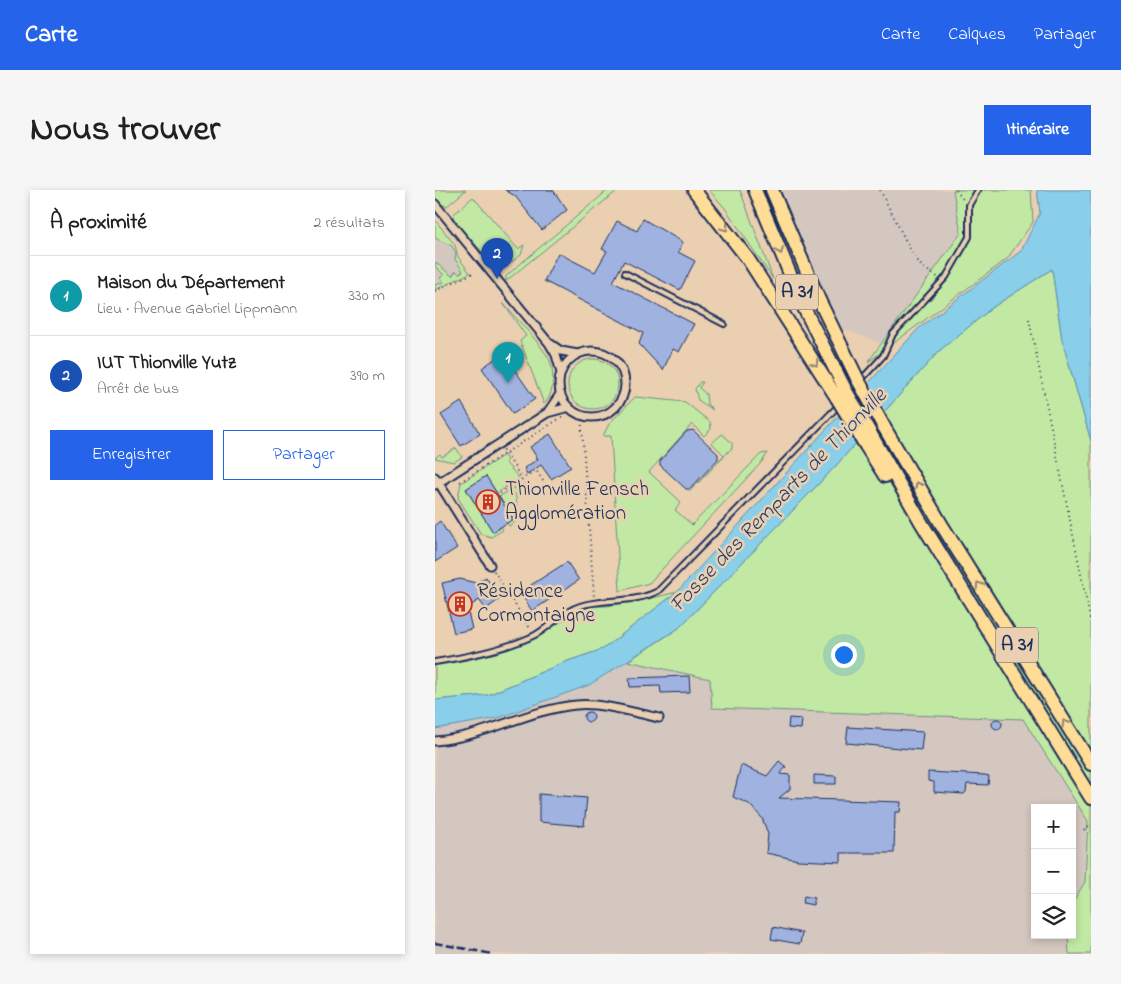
<!DOCTYPE html>
<html lang="fr">
<head>
<meta charset="utf-8">
<style>
	:root { --surface:#fff; --page:#f6f6f6; --text:#202124; --muted:#757577; --line:#e0e0e0; --accent:#2563eb }
	body { margin:0; font-family:"Indie Flower",sans-serif; background:var(--page); color:var(--text) }
	.controls { position:absolute; right:15px; bottom:15px; display:grid; overflow:hidden; border-radius:0px; box-shadow:0 2px 8px #0003 }
	.controls button { width:45px; height:45px; display:grid; place-items:center; padding:0; border:0; border-bottom:1px solid var(--line); background:var(--surface); color:var(--text); font:25px sans-serif }
	.you { position:absolute; left:408px; top:464px; width:18px; height:18px; margin:-12px; border:4px solid #fff; border-radius:50%; background:#1a73e8; box-shadow:0 0 0 8px #1a73e833 }
	.badge { display:grid; place-items:center; width:32px; height:32px; border-radius:50%; background:var(--accent); color:#fff; font-size:16px; font-weight:700 }
	.pin { position:absolute; translate:-50% -41px; filter:drop-shadow(0 1px 2px #0008) }
	.pin::after { content:''; position:absolute; top:26px; width:18px; height:15px; background:inherit; clip-path:polygon(0 0,100% 0,50% 100%) }
	.list { margin:0; padding:0; list-style:none }
	h2 { display:flex; justify-content:space-between; align-items:center; height:65px; margin:0; padding:0 20px; font-size:21px }
	h2 small { font-size:16px; font-weight:400; color:var(--muted) }
	.list li { display:grid; grid-template-columns:32px 1fr auto; gap:15px; align-items:center; box-sizing:border-box; height:80px; padding:0 20px; border-top:1px solid var(--line) }
	.list b { display:block; font-size:19px; white-space:nowrap }
	.list p { margin:0; font-size:16px; white-space:nowrap; color:var(--muted) }
	.list em { font-size:16px; font-style:normal; color:var(--muted) }
	.actions { display:flex; gap:10px; padding:15px 20px }
	.actions a { flex:1; padding:11px 0; border:1px solid var(--accent); border-radius:0px; text-align:center; font-size:18px; color:var(--accent) }
	.actions .main { background:var(--accent); color:#fff }
	.icon { flex:none; width:28px; height:28px; fill:none; stroke:currentColor; stroke-width:2; stroke-linecap:round; stroke-linejoin:round }
	.map { position:relative; flex:none; width:656px; height:764px; overflow:hidden; border-radius:0px }
	header { display:flex; align-items:center; gap:30px; box-sizing:border-box; height:70px; padding:0 25px; background:var(--accent); color:#fff }
	header strong { font-size:24px }
	nav { display:flex; gap:28px; margin-inline-start:auto; font-size:18px }
	.intro { display:flex; align-items:center; justify-content:space-between; box-sizing:border-box; height:120px; padding:0 30px }
	h1 { margin:0; font-size:35px }
	.button { padding:12px 22px; border-radius:0px; background:var(--accent); color:#fff; font-size:18px; font-weight:700 }
	main { display:flex; gap:30px; padding:0 30px }
	aside { flex:1; background:var(--surface); border-radius:0px; box-shadow:0 2px 8px #0003 }
	.map>svg:first-child { display:block }
</style>
</head>
<body>
<header>
<strong>Carte</strong>
<nav><a>Carte</a><a>Calques</a><a>Partager</a></nav>
</header>
<div class="intro"><h1>Nous trouver</h1><a class="button">Itinéraire</a></div>
<main>
<aside>
<h2>À proximité<small>2 résultats</small></h2>
<ul class="list">
<li><span class="badge" style="background:#0f9aa8">1</span><div><b>Maison du Département</b><p>Lieu · Avenue Gabriel Lippmann</p></div><em>330 m</em></li>
<li><span class="badge" style="background:#1a4fb4">2</span><div><b>IUT Thionville Yutz</b><p>Arrêt de bus</p></div><em>390 m</em></li>
</ul>
<div class="actions"><a class="main">Enregistrer</a><a>Partager</a></div>
</aside>
<div class="map">
<svg width="656" height="764" viewBox="0 0 656 764">
	<rect width="100%" height="100%" fill="#ead0b1"/>
	<filter id="ink" filterUnits="userSpaceOnUse"><feTurbulence type="fractalNoise" baseFrequency=".02" numOctaves="2"/><feDisplacementMap in="SourceGraphic" scale="10" xChannelSelector="R" yChannelSelector="G"/><feConvolveMatrix kernelMatrix="1 2 1 2 8 2 1 2 1" color-interpolation-filters="sRGB"/></filter>
	<g filter="url(#ink)">
		<path fill="#d4c7bf" d="M347 0H518L527 43 446 153 402 137Z
			M0 30 20 55 23 67 35 83 0 99Z
			M193 471 276 489 278 518 588 529 653 631 650 692 637 713V618H600V745H633L634 764H0V539L63 528 154 495Z"/>
		<path fill="#c2e9a3" stroke="#6e8c80" d="M0 0H31L12 16 7 15 0 7Z
			M173 0H183L71 91V86Z
			M274 0H305L338 89 290 18Z
			M518 0H596L598 32 572 69 433 172 526 43Z
			M38 7 83 59 89 55 86 65 64 81 19 30 18 25Z
			M0 30 20 55 23 67 35 83 0 100V95L9 92 5 88 9 85 0 76V72L17 86 21 81 24 84 28 81 20 69 21 63 17 56 0 48Z
			M617 79 627 150 656 251V764H634L633 745H637V713L650 692 653 631 588 529 277 518 275 489 193 471 244 438 397 280 504 161 558 117Z
			M68 113C82 130 101 148 113 167 120 179 120 204 109 214L85 151 91 146Z
			M133 194a25 25 0 1 1 50 0a25 25 0 1 1-50 0Z
			M265 192H268L264 198 271 204 272 214 278 220 263 210 260 199Z
			M200 207 250 212 275 232 276 239 269 246 257 234 214 282 246 312 240 320 257 335 326 264 333 263 325 274 214 393 185 401 176 246H168L174 234Z
			M287 244 297 253V258L254 302 289 265 277 253Z
			M21 258 27 267 19 272 0 268 5 264 7 267Z
			M69 265 72 270 70 272 84 288 62 303 51 287 31 299 58 342 66 337 68 340 56 347 46 344 23 308 26 293Z
			M80 297 83 330 74 336 72 333 78 329 64 307Z
			M242 402 168 459 130 472 53 505 0 510V475L99 449 141 422 156 416H171L209 410Z"/>
		<path fill="#89cfea" stroke="#5d8fb2" d="M602 0H656V251L627 150 617 79 558 117 504 161 397 280 244 438 154 495 63 528 0 539V510L53 505 130 472 168 459 242 402 484 138 586 61 605 23Z"/>
		<path fill="#ead0b1" d="M433 189 451 223 440 235 422 202Z"/>
		<path fill="#a0b2e0" stroke="#1b2f5e" d="M70 0H118L132 20 107 40 80 6Z
			M208 29 248 52 243 62 260 71 245 100 189 71 178 92 259 134 244 162 238 159 228 180 204 154 208 143 109 91 123 63 160 82 172 61 167 59 182 31 202 41Z
			M68 163 100 209 78 224 47 178Z
			M26 212 45 244 26 256 6 225Z
			M258 240 283 264V269L255 299H251L225 275V271L252 241Z
			M115 244 136 277 116 289 106 275 92 284 89 278 103 269 95 257Z
			M51 286 78 329 58 342 31 299Z
			M5 331 22 358 0 372V335Z
			M132 372 144 390 97 421 85 402Z
			M51 387 65 409 51 419 44 410 32 418 37 439 19 443 7 393 25 389 41 393Z
			M254 486 255 502 226 503 225 496 195 497 194 488Z
			M149 527a5 5 0 1 1 10 0a5 5 0 1 1-10 0Z
			M354 528 367 529 366 539 353 538Z
			M557 534a5 5 0 1 1 10 0a5 5 0 1 1-10 0Z
			M413 537 488 542 486 560 411 553Z
			M344 571 351 577 345 584 355 585V599L344 608 466 612 465 622H460L459 663H406V672L363 670 331 663 333 644 327 628 314 614 298 607 306 575 332 586Z
			M493 582 550 585 554 586 553 595 532 594 531 602 529 604 499 602V592L493 591Z
			M379 585 401 586V594H379Z
			M104 604 152 608 149 636 104 632Z
			M369 706 379 708 378 715 368 713Z
			M338 737 367 743 365 754 336 749Z"/>
		<g fill="none" stroke-linecap="round" stroke-linejoin="round">
			<g stroke="#1b2f5e" stroke-width="8">
				<path id="lane" d="M190 83 289 134
					M415 202 448 166 458 144 511 87 534 47V15L543 0
					M0 472C31 467 72 459 100 445 115 437 128 421 145 416 171 408 198 414 223 401L404 215"/>
			</g>
			<g stroke="#1b2f5e" stroke-width="11">
				<path id="street" d="M0 14 114 153 121 165 126 183
					M116 154 126 161 143 164
					M124 194a33 33 0 1 1 66 0a33 33 0 1 1-66 0Z
					M112 223 125 204
					M0 287 55 375
					M0 295 112 223 134 217
					M0 551C49 547 92 520 141 515 164 512 200 523 224 528"/>
			</g>
			<g stroke="#1b2f5e" stroke-width="16">
				<path id="highway" d="M259 0 313 69 402 208
					M320 0 370 120 411 201
					M337 0 385 112 422 188
					M449 237 508 337 656 574
					M438 248 486 332 656 608
					M431 256 450 286"/>
			</g>
			<path stroke="#1b2f5e" stroke-width="2" stroke-dasharray="1 4" stroke-linecap="butt" d="M445 0 476 61 487 77 504 88
				M521 0 530 12
				M0 101 38 83
				M594 129 656 433
				M146 225 159 407
				M25 292 127 227
				M89 295 87 289 101 280 108 291H112
				M61 306 87 289 68 259
				M59 381 96 440
				M649 640 656 634"/>
			<use href="#lane" stroke="#ead0b1" stroke-width="4"/>
			<use href="#street" stroke="#ead0b1" stroke-width="7"/>
			<use href="#highway" stroke="#ffdd96" stroke-width="12"/>
			<path stroke="#1b2f5e" stroke-width="2.5" stroke-dasharray="8 4" stroke-linecap="butt" d="M0 753 57 764"/>
			<g stroke="#1b2f5e" stroke-width="16" stroke-linecap="butt">
				<path id="highway-bridge" d="M422 188 449 237
					M411 201 438 248
					M402 208 431 256"/>
			</g>
			<use href="#highway-bridge" stroke="#ffdd96" stroke-width="12"/>
		</g>
		<defs><path id="oneway-chevron" d="M-2-3.5L2.5 0L-2 3.5" fill="none" stroke-width="1.6" stroke-linecap="round" stroke-linejoin="round" transform="scale(1.25)"/></defs>
		<g stroke="#8d867a">
			<use href="#oneway-chevron" transform="translate(290 38) rotate(54)"/>
			<use href="#oneway-chevron" transform="translate(345 61) rotate(68)"/>
			<use href="#oneway-chevron" transform="translate(380 173) rotate(58)"/>
			<use href="#oneway-chevron" transform="translate(483 295) rotate(-120)"/>
			<use href="#oneway-chevron" transform="translate(544 395) rotate(-122)"/>
			<use href="#oneway-chevron" transform="translate(630 533) rotate(-122)"/>
		</g>
	</g>
	<defs>
		<g id="building-ring" transform="scale(1.25)"><circle r="9.5" fill="#ead0b1" stroke="#c8321e" stroke-width="1.5"/><path d="M-4-6H4V6H1V3H-1V6H-4ZM-2.5-4.3h1.7v1.8h-1.7ZM.8-4.3h1.7v1.8H.8ZM-2.5-1h1.7V.8h-1.7ZM.8-1h1.7V.8H.8Z" fill="#c8321e"/></g>
	</defs>
	<g fill-rule="evenodd">
		<use href="#building-ring" x="53" y="312"/>
		<use href="#building-ring" x="25" y="414"/>
	</g>
	<g text-anchor="middle" dominant-baseline="central" stroke-width="5" stroke-linejoin="round" paint-order="stroke">
		<g fill="#ead0b1" stroke="#595f77" stroke-width="1">
			<rect x="341" y="84.5" width="42" height="35" rx="4"/>
			<rect x="561" y="437.5" width="42" height="35" rx="4"/>
		</g>
		<g font-size="20" font-weight="bold" fill="#1b2f5e">
			<text x="362" y="102">A 31</text>
			<text x="582" y="455">A 31</text>
		</g>
		<g font-size="21" fill="#1b2f5e" stroke="#ead0b1" text-anchor="start">
			<text x="70" y="300">Thionville Fensch<tspan x="70" dy="24">Agglomération</tspan></text>
			<text x="42" y="402">Résidence<tspan x="42" dy="24">Cormontaigne</tspan></text>
		</g>
		<g font-size="22" font-style="italic" fill="#263f6c" stroke="#ead0b1">
			<text transform="translate(344 311) rotate(-46)">Fosse des Remparts de Thionville</text>
		</g>
	</g>
</svg>
<div class="controls">
<button>+</button>
<button>−</button>
<button><svg class="icon" aria-label="layers" viewBox="0 0 24 24"><path d="M12 4l9 5-9 5-9-5zM3 14l9 5 9-5"/></svg></button>
</div>
<div class="you"></div>
<div class="pin badge" style="left:73px;top:193px;background:#0f9aa8">1</div>
<div class="pin badge" style="left:62px;top:89px;background:#1a4fb4">2</div>
</div>
</main>
</body>
</html>
